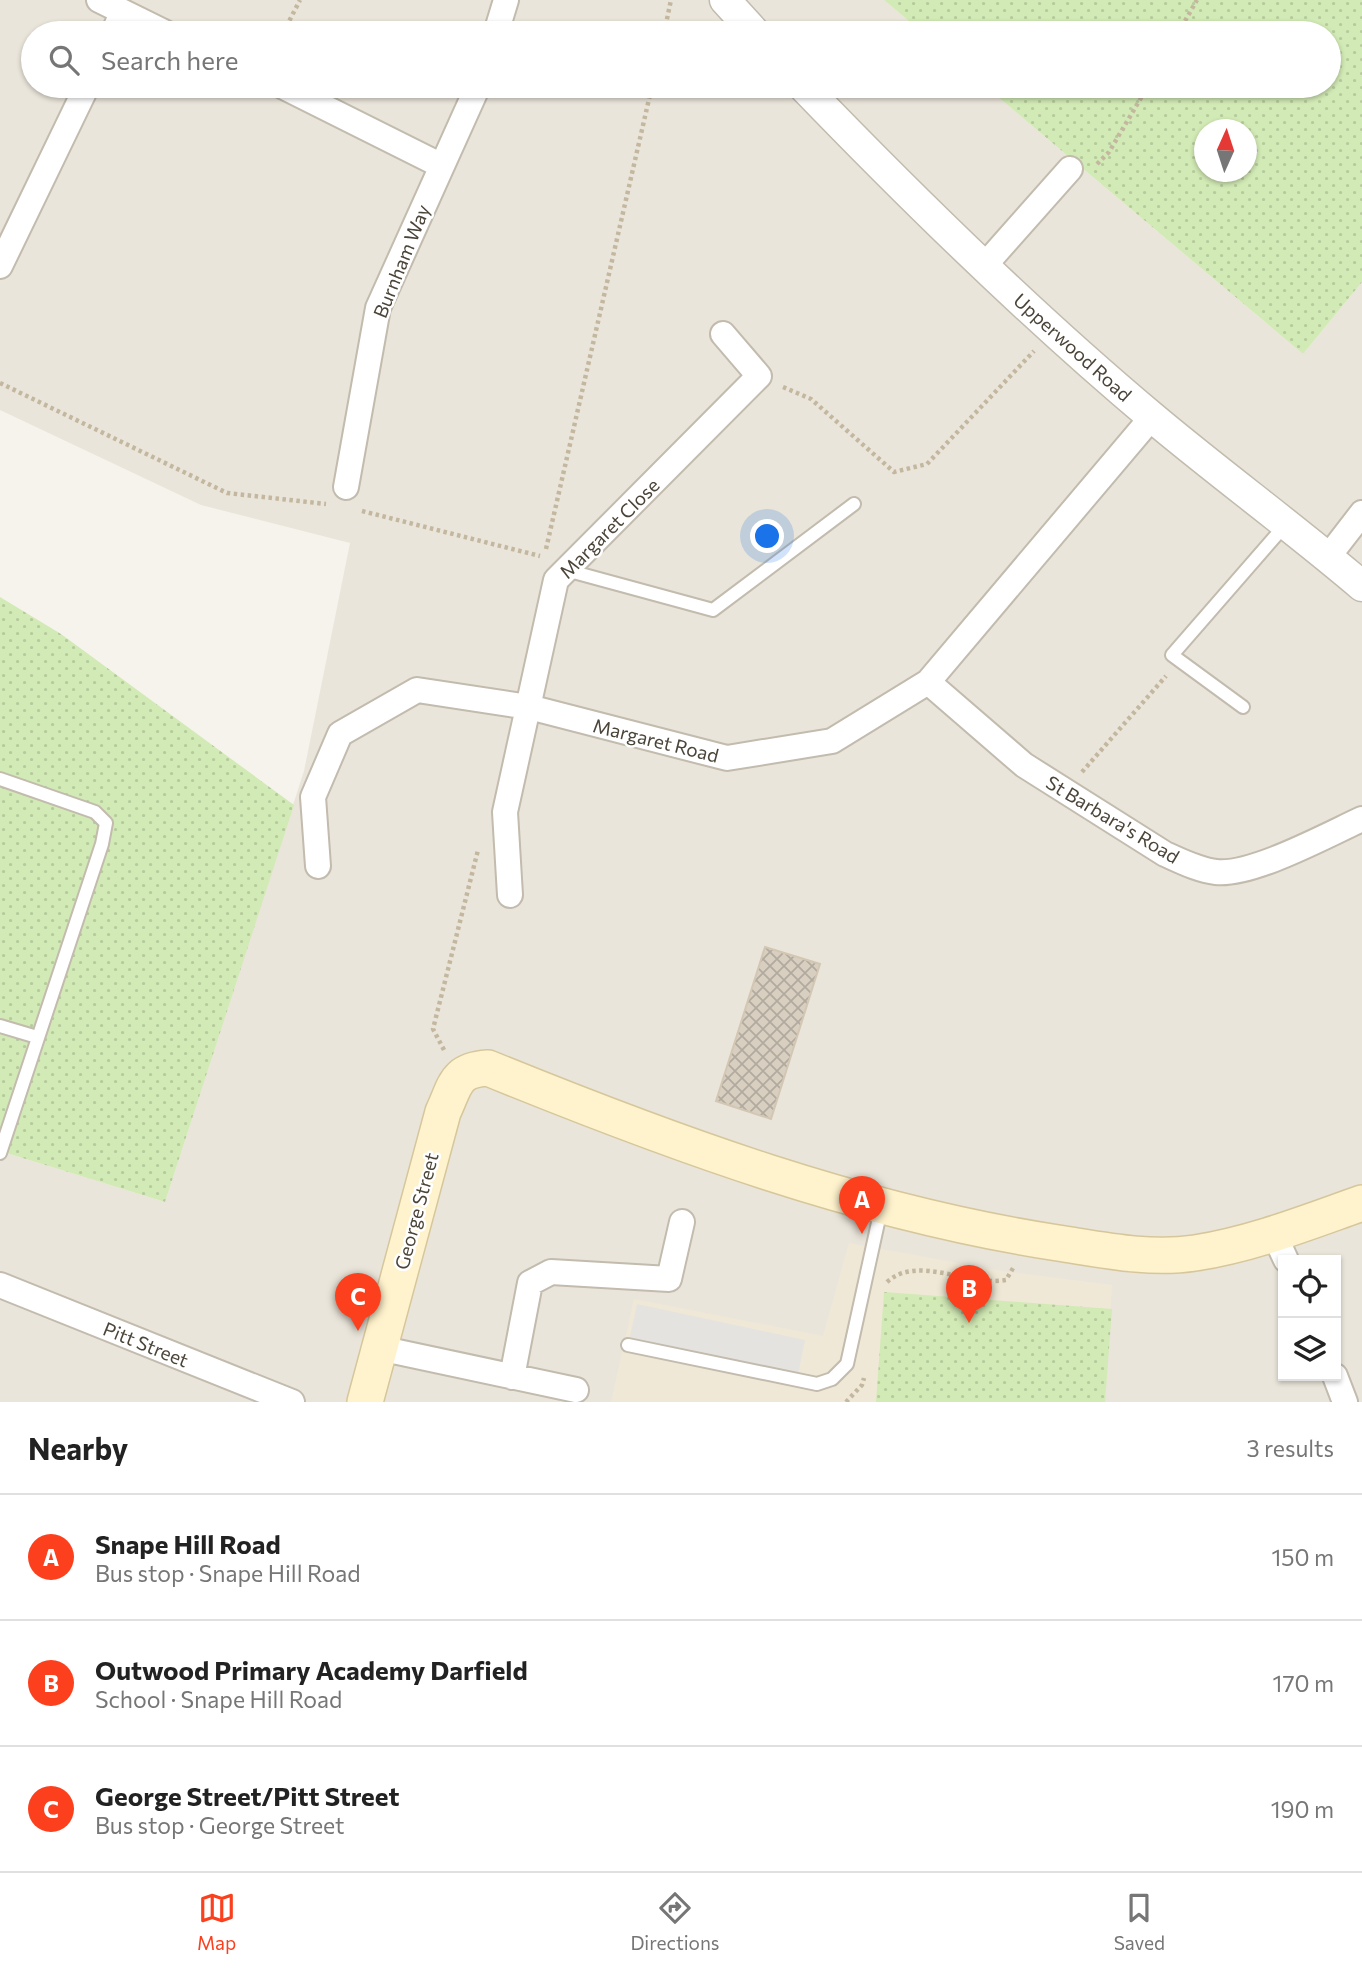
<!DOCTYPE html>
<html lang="en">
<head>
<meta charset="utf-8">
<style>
	:root { --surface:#fff; --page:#f2f2f2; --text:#222; --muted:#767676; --line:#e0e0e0; --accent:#fc3f1d }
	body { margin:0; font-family:Commissioner,sans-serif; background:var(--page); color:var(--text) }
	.controls { position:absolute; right:21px; bottom:21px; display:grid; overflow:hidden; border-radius:0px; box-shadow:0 2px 5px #0004 }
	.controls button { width:63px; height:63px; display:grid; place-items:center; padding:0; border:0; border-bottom:2px solid var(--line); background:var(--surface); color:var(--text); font:35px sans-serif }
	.compass { position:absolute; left:1194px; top:119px; width:63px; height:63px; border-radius:50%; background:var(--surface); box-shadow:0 2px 5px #0004; rotate:3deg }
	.you { position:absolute; left:768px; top:537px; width:24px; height:24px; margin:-18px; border:5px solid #fff; border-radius:50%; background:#1a73e8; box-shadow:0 0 0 10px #1a73e833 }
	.badge { display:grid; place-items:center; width:46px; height:46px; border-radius:50%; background:var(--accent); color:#fff; font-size:23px; font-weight:700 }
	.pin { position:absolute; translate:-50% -58px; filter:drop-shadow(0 2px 4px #0008) }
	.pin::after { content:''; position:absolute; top:37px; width:24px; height:21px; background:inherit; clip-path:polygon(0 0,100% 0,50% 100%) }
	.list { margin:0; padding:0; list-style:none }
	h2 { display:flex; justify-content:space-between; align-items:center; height:91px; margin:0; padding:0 28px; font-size:30px }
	h2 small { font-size:23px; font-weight:400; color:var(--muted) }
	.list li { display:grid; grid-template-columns:46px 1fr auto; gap:21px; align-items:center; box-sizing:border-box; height:126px; padding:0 28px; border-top:2px solid var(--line) }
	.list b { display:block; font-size:26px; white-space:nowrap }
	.list p { margin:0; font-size:23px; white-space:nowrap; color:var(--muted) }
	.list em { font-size:23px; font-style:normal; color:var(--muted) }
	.icon { flex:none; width:38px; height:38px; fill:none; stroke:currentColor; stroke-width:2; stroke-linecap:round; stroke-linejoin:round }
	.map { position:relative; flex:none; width:1362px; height:1402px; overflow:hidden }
	.search { position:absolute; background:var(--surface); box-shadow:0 2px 5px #0004; left:21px; right:21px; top:21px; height:77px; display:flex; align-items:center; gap:18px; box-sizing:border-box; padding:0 24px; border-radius:38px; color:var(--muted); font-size:26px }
	.sheet { height:469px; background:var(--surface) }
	nav { display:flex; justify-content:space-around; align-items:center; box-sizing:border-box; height:98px; border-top:2px solid var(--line); background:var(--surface); font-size:19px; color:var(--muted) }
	nav a { display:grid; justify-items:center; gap:4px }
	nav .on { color:var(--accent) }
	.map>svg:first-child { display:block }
</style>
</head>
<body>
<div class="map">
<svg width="1362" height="1402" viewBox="0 0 1362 1402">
	<defs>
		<pattern id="park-dots" width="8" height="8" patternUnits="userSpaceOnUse" patternTransform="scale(1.75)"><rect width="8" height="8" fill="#d2eab5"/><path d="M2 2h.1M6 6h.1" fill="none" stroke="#b6ca9c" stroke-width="1.8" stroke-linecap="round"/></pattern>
		<pattern id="building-cross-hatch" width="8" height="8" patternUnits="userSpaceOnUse" patternTransform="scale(1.75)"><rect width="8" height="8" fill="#d8cfc1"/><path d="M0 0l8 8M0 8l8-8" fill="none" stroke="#b1aa9e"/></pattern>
	</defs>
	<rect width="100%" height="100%" fill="#f6f3ec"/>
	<path fill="#eae5da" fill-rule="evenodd" d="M0 0H884L923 33H33V86H985L1303 354 1362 282V1402H0V1151L165 1202 304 771 350 543 201 505 0 410ZM1283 1260H1336V1376H1283Z"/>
	<path fill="#efe8d6" d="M849 1243 1002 1271 1112 1285 1105 1402H611L634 1299 823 1336Z"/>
	<path fill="url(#park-dots)" fill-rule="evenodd" d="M884 0H1362V282L1303 354 985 86H1329V33H923ZM1204 130H1246V172H1204Z
		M0 597 61 634 294 805 165 1202 0 1151Z
		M884 1292 1112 1309 1105 1402H876Z"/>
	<path fill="#e5e3e0" d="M637 1304 805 1340 797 1380 628 1345Z"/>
	<path fill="url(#building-cross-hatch)" stroke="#d3c7b4" stroke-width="2" d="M765 947 820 964 771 1119 716 1101Z"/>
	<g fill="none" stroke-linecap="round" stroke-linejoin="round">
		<g stroke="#c2bbae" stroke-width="16">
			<path id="service" d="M566 570 713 610 854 504
				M1243 707 1172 655 1286 524
				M0 779 95 812 106 823 102 844 0 1153
				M0 1026 37 1037
				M628 1345 817 1384 832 1379 847 1364 881 1209"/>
		</g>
		<g stroke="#c2bbae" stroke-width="28">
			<path id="minor" d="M99 0 166 33
				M113 33 122 14
				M496 33 506 0
				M282 86 440 165
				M0 266 87 86
				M984 266 1070 169
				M346 487 378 308 478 86
				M1328 557 1362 513
				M928 682 1024 765 1165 854C1181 861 1198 870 1216 872 1252 876 1327 835 1362 819
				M318 866 313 797 340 734 417 690 529 707 727 758 832 741 928 682 1152 417
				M510 895 505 812 556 580 759 376 723 334
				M1274 1234 1286 1260
				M0 1285 292 1402
				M379 1348 576 1390
				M1335 1376 1345 1402
				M512 1377 530 1283 551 1272 669 1279 682 1222"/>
		</g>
		<g stroke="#c2bbae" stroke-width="33">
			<path id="tertiary" d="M725 0 755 33
				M803 86C914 201 1029 314 1152 417 1221 475 1294 528 1362 586"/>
		</g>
		<g stroke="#d6c79b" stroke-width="38">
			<path id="secondary" d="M365 1402 443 1112C456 1084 455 1070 488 1068 672 1143 862 1213 1058 1243 1103 1250 1150 1260 1195 1253 1253 1244 1308 1222 1362 1203"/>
		</g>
		<path stroke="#c4b79f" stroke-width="4.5" stroke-dasharray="3.5 3.5" stroke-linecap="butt" d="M283 33 300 0
			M664 33 671 0
			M1178 33 1197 0
			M1097 164 1109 152 1148 86
			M0 383 227 493 326 504
			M783 387 811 399 894 472 927 464 1034 351
			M362 511 540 556
			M546 549 652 86
			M1082 772 1166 676
			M444 1050 433 1029 478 850
			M887 1282C918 1254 968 1287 1006 1280L1013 1268
			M846 1402 862 1385 864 1378"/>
		<use href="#service" stroke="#fff" stroke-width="12"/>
		<use href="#minor" stroke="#fff" stroke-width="24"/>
		<use href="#tertiary" stroke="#fff" stroke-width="30"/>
		<use href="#secondary" stroke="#fff3cd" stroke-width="35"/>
	</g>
	<g text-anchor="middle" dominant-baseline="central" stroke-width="5" stroke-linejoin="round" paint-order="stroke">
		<g font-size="19" fill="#4b4439" stroke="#fff">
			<text transform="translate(401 261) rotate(-68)">Burnham Way</text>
			<text transform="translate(1073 347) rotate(42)">Upperwood Road</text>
			<text transform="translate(609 528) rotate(-45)">Margaret Close</text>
			<text transform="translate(656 740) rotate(14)">Margaret Road</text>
			<text transform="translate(1113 819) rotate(31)">St Barbara's Road</text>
			<text transform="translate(416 1211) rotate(-75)">George Street</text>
			<text transform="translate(146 1344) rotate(22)">Pitt Street</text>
		</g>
	</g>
</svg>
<div class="controls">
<button><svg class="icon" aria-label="locate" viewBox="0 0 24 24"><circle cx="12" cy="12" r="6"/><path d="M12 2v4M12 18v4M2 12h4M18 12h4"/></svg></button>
<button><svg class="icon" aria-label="layers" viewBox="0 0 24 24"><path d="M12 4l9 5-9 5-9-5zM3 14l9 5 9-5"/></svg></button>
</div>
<svg class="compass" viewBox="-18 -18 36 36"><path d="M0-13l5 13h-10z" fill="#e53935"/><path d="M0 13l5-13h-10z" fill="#767676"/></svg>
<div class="you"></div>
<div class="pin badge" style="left:862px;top:1234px">A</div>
<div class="pin badge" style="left:969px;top:1323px">B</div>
<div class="pin badge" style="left:358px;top:1331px">C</div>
<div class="search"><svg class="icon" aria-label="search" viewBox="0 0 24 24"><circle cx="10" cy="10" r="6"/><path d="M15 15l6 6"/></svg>Search here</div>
</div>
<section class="sheet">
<h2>Nearby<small>3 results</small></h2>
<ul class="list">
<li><span class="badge">A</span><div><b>Snape Hill Road</b><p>Bus stop · Snape Hill Road</p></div><em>150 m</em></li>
<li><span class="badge">B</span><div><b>Outwood Primary Academy Darfield</b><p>School · Snape Hill Road</p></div><em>170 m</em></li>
<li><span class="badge">C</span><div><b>George Street/Pitt Street</b><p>Bus stop · George Street</p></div><em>190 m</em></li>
</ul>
</section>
<nav>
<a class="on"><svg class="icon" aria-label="map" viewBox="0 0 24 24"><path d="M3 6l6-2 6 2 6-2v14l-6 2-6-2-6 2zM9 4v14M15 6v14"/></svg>Map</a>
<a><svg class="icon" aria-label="directions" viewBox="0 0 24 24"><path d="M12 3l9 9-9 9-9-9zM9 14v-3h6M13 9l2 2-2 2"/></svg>Directions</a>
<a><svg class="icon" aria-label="saved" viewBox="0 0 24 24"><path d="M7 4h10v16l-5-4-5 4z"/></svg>Saved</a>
</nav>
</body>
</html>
